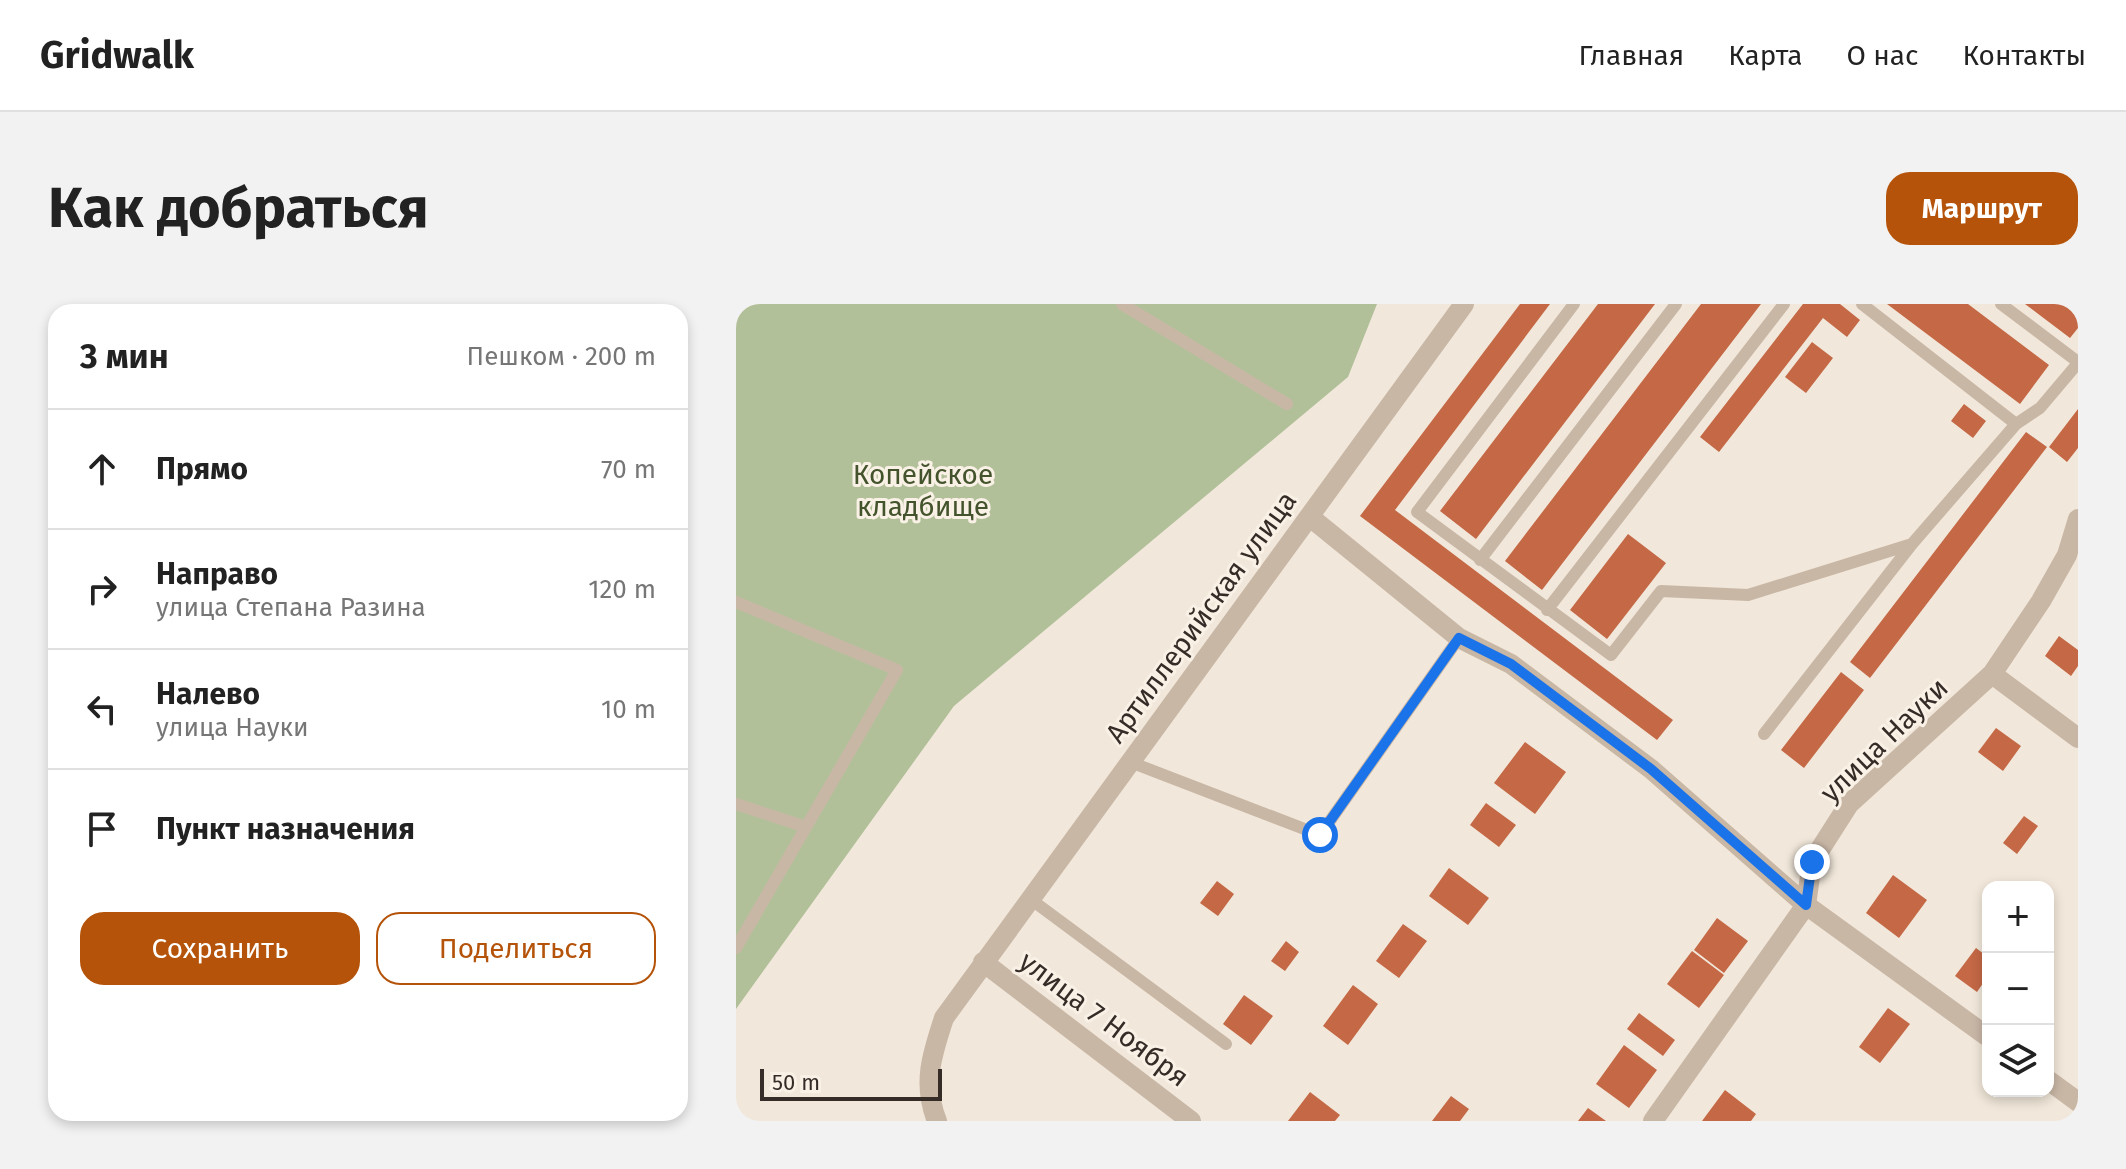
<!DOCTYPE html>
<html lang="ru">
<head>
<meta charset="utf-8">
<style>
	:root { --surface:#fff; --page:#f2f2f2; --text:#222; --muted:#767676; --line:#e0e0e0; --accent:#b45309 }
	body { margin:0; font-family:"Fira Sans",sans-serif; background:var(--page); color:var(--text) }
	.controls { position:absolute; right:24px; bottom:24px; display:grid; overflow:hidden; border-radius:16px; box-shadow:0 4px 12px #0003 }
	.controls button { width:72px; height:72px; display:grid; place-items:center; padding:0; border:0; border-bottom:2px solid var(--line); background:var(--surface); color:var(--text); font:40px sans-serif }
	.scale { position:absolute; left:24px; bottom:20px; width:182px; box-sizing:border-box; padding-left:8px; border:4px solid #352c27; border-top:0; font-size:22px; line-height:28px; white-space:nowrap; color:#352c27; -webkit-text-stroke:6px #f9f1e6; paint-order:stroke }
	.stop { position:absolute; width:24px; height:24px; margin:-18px; border:6px solid #1a73e8; border-radius:50%; background:#fff }
	.stop.end { background:#1a73e8; border-color:#fff; box-shadow:0 2px 8px #0008 }
	.list { margin:0; padding:0; list-style:none }
	h2 { display:flex; justify-content:space-between; align-items:center; height:104px; margin:0; padding:0 32px; font-size:34px }
	h2 small { font-size:26px; font-weight:400; color:var(--muted) }
	.list li { display:grid; grid-template-columns:52px 1fr auto; gap:24px; align-items:center; box-sizing:border-box; height:120px; padding:0 32px; border-top:2px solid var(--line) }
	.list b { display:block; font-size:30px; white-space:nowrap }
	.list p { margin:0; font-size:26px; white-space:nowrap; color:var(--muted) }
	.list em { font-size:26px; font-style:normal; color:var(--muted) }
	.actions { display:flex; gap:16px; padding:24px 32px }
	.actions a { flex:1; padding:18px 0; border:2px solid var(--accent); border-radius:24px; text-align:center; font-size:28px; color:var(--accent) }
	.actions .main { background:var(--accent); color:#fff }
	.icon { flex:none; width:44px; height:44px; fill:none; stroke:currentColor; stroke-width:2; stroke-linecap:round; stroke-linejoin:round }
	.map { position:relative; flex:none; width:1342px; height:817px; overflow:hidden; border-radius:24px }
	header { display:flex; align-items:center; gap:48px; box-sizing:border-box; height:112px; padding:0 40px; background:var(--surface); border-bottom:2px solid var(--line) }
	header strong { font-size:38px }
	nav { display:flex; gap:44px; margin-inline-start:auto; font-size:28px }
	.intro { display:flex; align-items:center; justify-content:space-between; box-sizing:border-box; height:192px; padding:0 48px }
	h1 { margin:0; font-size:56px }
	.button { padding:20px 36px; border-radius:24px; background:var(--accent); color:#fff; font-size:28px; font-weight:700 }
	main { display:flex; gap:48px; padding:0 48px }
	aside { flex:1; background:var(--surface); border-radius:24px; box-shadow:0 4px 12px #0003 }
	.map>svg:first-child { display:block }
</style>
</head>
<body>
<header>
<strong>Gridwalk</strong>
<nav><a>Главная</a><a>Карта</a><a>О нас</a><a>Контакты</a></nav>
</header>
<div class="intro"><h1>Как добраться</h1><a class="button">Маршрут</a></div>
<main>
<aside>
<h2>3 мин<small>Пешком · 200 m</small></h2>
<ul class="list">
<li><svg class="icon" aria-label="ahead" viewBox="0 0 24 24"><path d="M12 20V5M6 11l6-6 6 6"/></svg><div><b>Прямо</b></div><em>70 m</em></li>
<li><svg class="icon" aria-label="right" viewBox="0 0 24 24"><path d="M7 20v-9h11M14 6l5 5-5 5"/></svg><div><b>Направо</b><p>улица Степана Разина</p></div><em>120 m</em></li>
<li><svg class="icon" aria-label="left" viewBox="0 0 24 24"><path d="M17 20v-9H6M10 6l-5 5 5 5"/></svg><div><b>Налево</b><p>улица Науки</p></div><em>10 m</em></li>
<li><svg class="icon" aria-label="arrive" viewBox="0 0 24 24"><path d="M6 21V4h12l-3 4 3 4H6"/></svg><div><b>Пункт назначения</b></div></li>
</ul>
<div class="actions"><a class="main">Сохранить</a><a>Поделиться</a></div>
</aside>
<div class="map">
<svg width="1342" height="817" viewBox="0 0 1342 817">
	<rect width="100%" height="100%" fill="#f1e7da"/>
	<path fill="#b2c09a" d="M0 0H641L612 73 218 402 0 705Z"/>
	<path fill="#c46845" d="M784 0H814L659 206 937 416 921 436 624 212Z
		M862 0H919L740 235 704 207Z
		M965 0H1025L806 286 769 257Z
		M1067 0H1104L1124 16 1111 33 1087 14 983 148 964 133Z
		M1151 0H1232L1313 61 1284 100Z
		M1289 0H1342V24L1334 34Z
		M1076 38 1097 54 1070 89 1049 73Z
		M1228 100 1250 117 1237 134 1215 117Z
		M1342 105V144L1331 158 1313 143Z
		M1290 128 1311 143 1134 374 1114 358Z
		M892 230 930 259 871 335 834 306Z
		M1323 332 1342 346V362L1335 372 1309 352Z
		M1105 368 1128 386 1068 464 1045 446Z
		M1260 424 1285 442 1267 467 1242 448Z
		M789 438 830 468 799 510 758 479Z
		M750 499 780 521 763 543 734 521Z
		M1288 512 1302 522 1281 550 1267 539Z
		M713 564 753 594 732 621 693 592Z
		M1157 571 1191 596 1163 634 1130 609Z
		M481 577 498 590 482 612 464 599Z
		M981 614 1012 637 988 669 958 646Z
		M667 620 691 637 663 674 640 657Z
		M550 637 563 648 549 667 535 657Z
		M1240 644 1252 653V672L1241 688 1219 672Z
		M956 647 988 671 963 704 931 680Z
		M617 681 642 700 612 741 587 722Z
		M508 691 537 712 515 741 487 720Z
		M1152 704 1174 720 1144 759 1123 743Z
		M903 709 939 736 927 752 891 725Z
		M888 741 921 766 893 804 860 780Z
		M989 786 1020 810 1015 817H966Z
		M574 788 604 811 599 817H552Z
		M715 792 733 805 724 817H696Z
		M852 804 870 817H842Z"/>
	<g fill="none" stroke-linecap="round" stroke-linejoin="round">
		<path stroke="#c9b7a6" stroke-width="12" d="M386 0 551 100
			M838 0 681 208 875 351 925 287 1012 291 1176 240 1280 120 1304 104 1342 59
			M1126 0 1280 120
			M1265 0 1342 58
			M744 256 940 0
			M0 298 161 366 0 644
			M811 306 1048 0
			M1028 430 1176 240
			M394 458 584 531 723 334
			M0 500 70 523
			M293 594 490 740"/>
		<path stroke="#c9b7a6" stroke-width="20" d="M574 213 723 334 775 360 915 465 1070 601 1252 733
			M1256 370 1342 434
			M247 658 455 817
			M1312 776 1342 798
			M201 817C186 780 196 750 208 714L728 0
			M917 817 1070 601 1076 558 1113 500 1256 370 1305 297 1331 251 1342 215"/>
	</g>
	<g fill="none" stroke-linecap="round" stroke-linejoin="round">
		<path stroke="#1a73e8" stroke-width="10" d="M584 531 723 334 775 360 915 465 1070 601 1076 558"/>
	</g>
	<g text-anchor="middle" dominant-baseline="central" stroke-width="6" stroke-linejoin="round" paint-order="stroke">
		<g font-size="28" fill="#43532b" stroke="#f9f1e6">
			<text x="187" y="170">Копейское<tspan x="187" dy="32">кладбище</tspan></text>
		</g>
		<g font-size="28" fill="#352c27" stroke="#f9f1e6">
			<text transform="translate(465 313) rotate(-54)">Артиллерийская улица</text>
			<text transform="translate(1148 436) rotate(-44)">улица Науки</text>
			<text transform="translate(368 715) rotate(37)">улица 7 Ноября</text>
		</g>
	</g>
</svg>
<div class="controls">
<button>+</button>
<button>−</button>
<button><svg class="icon" aria-label="layers" viewBox="0 0 24 24"><path d="M12 4l9 5-9 5-9-5zM3 14l9 5 9-5"/></svg></button>
</div>
<div class="scale">50 m</div>
<div class="stop" style="left:584px;top:531px"></div>
<div class="stop end" style="left:1076px;top:558px"></div>
</div>
</main>
</body>
</html>
